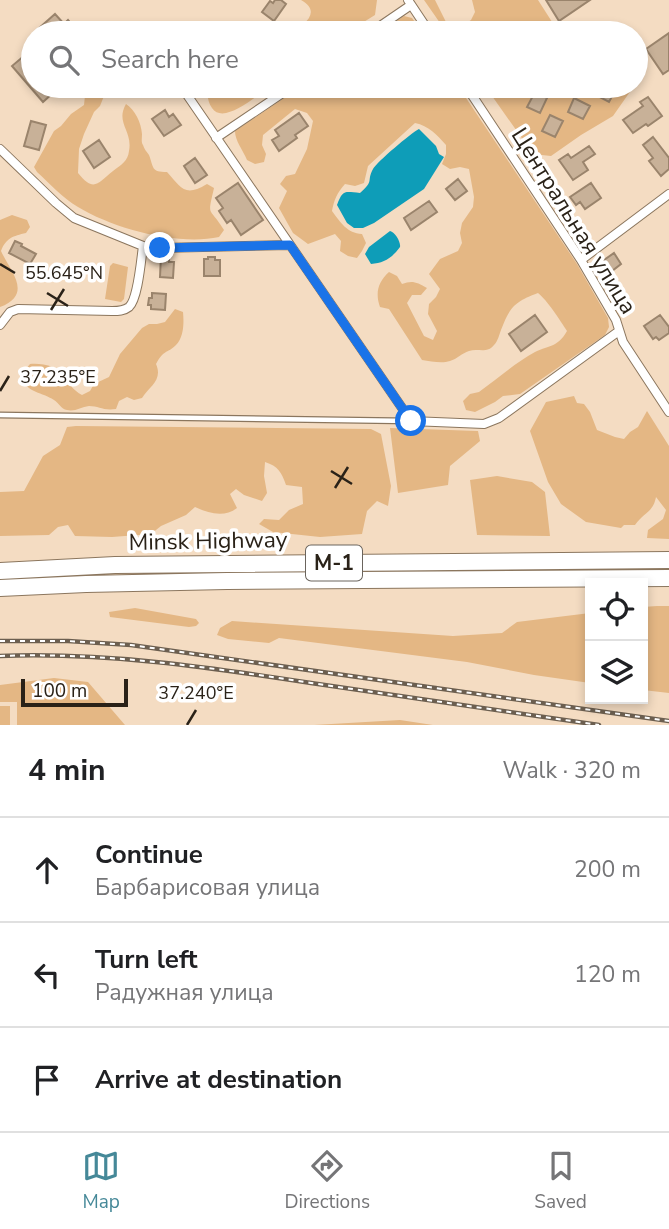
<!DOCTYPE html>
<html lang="en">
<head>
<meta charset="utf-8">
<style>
	:root { --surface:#fff; --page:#f6f6f6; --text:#202124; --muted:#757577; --line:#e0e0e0; --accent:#458898 }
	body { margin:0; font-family:"Nunito Sans",sans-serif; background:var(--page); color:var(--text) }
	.controls { position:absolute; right:21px; bottom:21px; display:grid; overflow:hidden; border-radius:0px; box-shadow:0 4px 10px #0003 }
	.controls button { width:63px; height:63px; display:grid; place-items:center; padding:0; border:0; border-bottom:2px solid var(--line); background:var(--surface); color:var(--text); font:35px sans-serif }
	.scale { position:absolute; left:21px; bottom:18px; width:107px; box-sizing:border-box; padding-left:7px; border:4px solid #2a2218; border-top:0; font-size:19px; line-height:24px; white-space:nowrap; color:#2a2218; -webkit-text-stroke:5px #fff; paint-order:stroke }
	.stop { position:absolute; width:21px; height:21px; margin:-16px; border:5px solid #1a73e8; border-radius:50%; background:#fff }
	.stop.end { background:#1a73e8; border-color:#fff; box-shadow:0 2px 7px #0008 }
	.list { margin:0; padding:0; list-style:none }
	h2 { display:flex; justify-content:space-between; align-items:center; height:91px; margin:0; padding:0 28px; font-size:30px }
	h2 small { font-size:23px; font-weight:400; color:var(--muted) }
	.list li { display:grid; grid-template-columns:46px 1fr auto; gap:21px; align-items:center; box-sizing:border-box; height:105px; padding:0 28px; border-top:2px solid var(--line) }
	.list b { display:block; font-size:26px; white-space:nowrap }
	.list p { margin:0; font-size:23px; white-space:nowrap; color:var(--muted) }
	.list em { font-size:23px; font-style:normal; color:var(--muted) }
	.icon { flex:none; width:38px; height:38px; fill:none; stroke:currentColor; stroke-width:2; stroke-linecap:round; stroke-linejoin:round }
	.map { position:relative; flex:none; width:669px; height:725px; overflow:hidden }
	.search { position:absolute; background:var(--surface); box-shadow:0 4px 10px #0003; left:21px; right:21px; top:21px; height:77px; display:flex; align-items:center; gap:18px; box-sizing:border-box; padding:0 24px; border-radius:38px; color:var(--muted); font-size:26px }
	.sheet { height:406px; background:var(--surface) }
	nav { display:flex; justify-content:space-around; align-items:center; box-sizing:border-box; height:98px; border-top:2px solid var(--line); background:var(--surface); font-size:19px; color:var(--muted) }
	nav a { display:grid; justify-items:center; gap:4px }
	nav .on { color:var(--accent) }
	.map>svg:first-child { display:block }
</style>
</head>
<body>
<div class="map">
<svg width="669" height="725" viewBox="0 0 669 725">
	<rect width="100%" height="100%" fill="#f4dcc2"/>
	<path fill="#e4b784" d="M301 0H377L375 15 346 33H290C303 26 323 12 301 0Z
		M424 0H435L448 26 457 29 471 20 475 12 472 0H538L554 25 567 33H447Z
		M404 16 412 18 423 33H379Z
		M86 86H108L100 106 94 112 84 134 79 149 78 173C94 193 98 183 113 171 121 165 128 161 129 151 133 131 115 123 126 104 135 110 141 122 142 134 142 138 141 142 143 145 144 149 147 152 149 155 154 168 151 172 167 172 181 187 184 198 207 184L214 188C207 219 209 205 224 230L219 237C179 246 114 229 78 207 63 198 50 184 37 172L34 167 54 131 61 126 71 114 84 105Z
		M209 86H271C258 94 224 126 212 108 207 101 207 93 209 86Z
		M302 86H458L577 264 608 318 609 327 605 335 520 394 503 396 495 402 475 412 466 410 463 401 470 394 479 392C497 379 515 363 535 352 550 345 558 347 567 331 560 320 547 300 538 293 514 302 510 307 501 330 499 335 498 341 494 345 487 354 478 348 469 351 462 353 457 359 450 361 441 364 431 361 422 360L389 309 380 307C375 293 378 282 389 272L397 276 402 284C412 280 417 282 427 288L421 295H412L407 303 424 336 433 340 437 331 428 314 429 304 436 297 440 289 429 274 440 259 458 251 462 243 460 233 462 223 473 207 474 197 469 169 460 167 450 169 442 164 446 154V145C436 134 429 126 415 123L368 166 364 183 355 186 345 184C337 193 334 200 332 211 341 223 347 233 362 234L366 243 362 251 357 258 348 256 340 251 341 241 335 234 308 244 293 233 279 208 287 191 280 184 286 176 295 174 307 149 313 121 307 113 295 109 263 135 262 145 266 154 264 162 255 164 247 160C243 150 235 141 235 131Z
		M485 86H634L613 116 581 135 551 156 533 154Z
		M12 215 27 220 30 227 26 233C13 236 6 238 1 251 10 271 34 294 0 307V220Z
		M113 263 128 267 124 299 121 302 105 299 110 266Z
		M175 309 183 312C184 322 184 337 176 345 167 354 164 349 156 364 163 380 150 386 142 398L134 400 127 397 119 401 116 409C103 411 99 406 89 406 81 407 75 412 67 410 61 409 59 403 54 400 42 392 28 393 22 379L25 370 30 364C42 363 60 366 66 378 71 386 73 390 82 395L90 391 94 384 109 377 120 354 142 328 149 324H157L165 322Z
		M574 396 577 403 584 404 590 412 597 430 615 437 624 439 630 432 638 427 647 411 669 446V539L647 538 648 530 663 519 666 510 656 497C653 513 644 512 635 525H624L621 528 586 522 561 504 548 482 530 431 546 402Z
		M76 426 371 429 381 434 391 486 388 506 377 501 367 511 362 534 320 537 273 532 259 524 264 519 279 520 289 510 303 504 302 487 286 485C282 473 278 466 265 462L264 476 267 493 262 501 244 495 236 489 230 494 237 508C224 518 208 513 195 507L186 515 161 526 151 534 112 537 75 536 68 525 58 527 49 535 0 536V492L24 491 43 456 60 445 67 427Z
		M390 428 478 431 480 441 450 466 448 485 398 493Z
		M497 476 532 482 545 492 550 536 477 535 470 480Z
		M657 606H669V693L643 690V607Z
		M135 608 196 619 199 623 196 626 189 627 110 617 109 612Z
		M590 613V683L534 675 467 662 279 638 269 643 228 639 217 635 220 628 232 621 453 636 502 633 517 622Z
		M54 678 88 682 125 725H17V702H0V685Z
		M0 706H10V725H0Z
		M400 720 433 725H314Z"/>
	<path fill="#0e9db8" d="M419 129 436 146 439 154 444 157 424 189 374 223 363 228H354L347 223 337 205C343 189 345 192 360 193 375 180 366 182 373 169 377 162 411 133 419 129Z
		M390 231C395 232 401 242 400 247 392 258 384 263 371 264L365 254 369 247Z"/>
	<path fill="#c8b198" stroke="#9a846c" stroke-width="2" d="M275 0H281L286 4 274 21 262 12 270 1 273 3Z
		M546 0H590L559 21Z
		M55 14 64 24 68 20 79 33H42L38 29Z
		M669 33V70L663 74 646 49Z
		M33 51V86H47L53 93 43 102 12 66 25 55 26 57Z
		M598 86H610L616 89 609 102 594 94Z
		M535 92 547 98 540 113 527 107Z
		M648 97 662 116 648 126 646 124 633 133 623 120 643 106 640 102Z
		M574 98 590 106 583 119 568 112Z
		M165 110 169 117 173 114 181 125 164 136 152 119Z
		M299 113 308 126 295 135 297 138 279 151 272 140 279 136 275 130Z
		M550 115 563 121 555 137 542 131Z
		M31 121 46 125 39 150 24 146Z
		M653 137 669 158V169L661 176 649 161 653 158 643 145Z
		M99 140 110 157 94 168 83 151Z
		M589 146 595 154 583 162 588 170 573 180 559 160 568 154 571 158Z
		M195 158 207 175 195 183 184 166Z
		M458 179 467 191 455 200 446 189Z
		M238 183 263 220 241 235 231 220 227 223 219 211 223 208 216 198Z
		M591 183 601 198 585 209 580 202 576 205 570 197Z
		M429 201 437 212 411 230 404 218Z
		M15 241 22 244 21 246 36 254 30 264 9 253Z
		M614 253 621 264 612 271 604 260Z
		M161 255H169V262H174L173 278 160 277Z
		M208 257H215V260H220V276H204V259H208Z
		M152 293 166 294 165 310 151 309V305H148L149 298H152Z
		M535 315 547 332 521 351 509 334Z
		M660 315 669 327V333L659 340 656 337 653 339 644 326Z"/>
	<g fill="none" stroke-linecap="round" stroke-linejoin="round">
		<g stroke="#8b765e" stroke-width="7">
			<path id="lane" d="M0 415 411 421"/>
		</g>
		<g stroke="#8b765e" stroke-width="10">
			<path id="street" d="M408 0 430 33
				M370 33 411 5
				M181 86 411 421 484 424 499 418 619 331
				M466 86 581 260 616 320 623 342 669 412
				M216 138 293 86
				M0 149 56 203 74 218 143 246 160 248 290 245
				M581 260 669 194
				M0 325 10 312 18 309 112 311C118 311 124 311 129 307 138 299 141 260 143 246"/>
		</g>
		<g stroke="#8b765e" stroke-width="18">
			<path id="highway" d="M0 571 115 565 669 560
				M0 588 86 584 227 581 669 578"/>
		</g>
		<use href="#lane" stroke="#fff" stroke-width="4.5"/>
		<use href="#street" stroke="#fff" stroke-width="8"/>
		<use href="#highway" stroke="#fff" stroke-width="16"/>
		<g stroke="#6c5f50" stroke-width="4.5">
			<path id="rail" d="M0 641H68L131 645 669 721
				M0 656C104 652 208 667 311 683 407 697 503 711 599 725"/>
		</g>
		<use href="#rail" stroke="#fff" stroke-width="2" stroke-dasharray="5" stroke-linecap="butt"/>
	</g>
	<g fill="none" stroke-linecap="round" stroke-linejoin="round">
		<path stroke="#1a73e8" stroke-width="9" d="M160 248 290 245 411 421"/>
	</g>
	<path fill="none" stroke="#2a2218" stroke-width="2.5" d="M0 264 15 273M47 293 68 306M51 310 64 289M0 391 9 376M331 471 352 484M335 488 348 467M187 725 196 710"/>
	<g text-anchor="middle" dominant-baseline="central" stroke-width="7" stroke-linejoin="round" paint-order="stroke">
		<rect fill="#fff" stroke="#6a645d" stroke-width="2" x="306" y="545.5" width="56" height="35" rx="5"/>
		<g font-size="21" font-weight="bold" fill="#2a2218">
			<text x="334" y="563">М-1</text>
		</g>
		<g font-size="23" fill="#2a2218" stroke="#fff">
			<text transform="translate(574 221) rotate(58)">Центральная улица</text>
			<text transform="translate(208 541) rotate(-1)">Minsk Highway</text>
		</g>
	</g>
	<g font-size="18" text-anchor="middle" fill="#2a2218" stroke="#fff" stroke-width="7" stroke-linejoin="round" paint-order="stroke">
		<text x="64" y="279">55.645°N</text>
		<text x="58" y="383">37.235°E</text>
		<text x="196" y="699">37.240°E</text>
	</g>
</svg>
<div class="controls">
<button><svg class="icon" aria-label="locate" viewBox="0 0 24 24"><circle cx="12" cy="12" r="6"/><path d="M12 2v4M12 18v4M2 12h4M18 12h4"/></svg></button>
<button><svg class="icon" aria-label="layers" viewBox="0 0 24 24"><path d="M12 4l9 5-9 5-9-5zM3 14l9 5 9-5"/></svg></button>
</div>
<div class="scale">100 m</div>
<div class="stop" style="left:411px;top:421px"></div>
<div class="stop end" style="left:160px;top:248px"></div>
<div class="search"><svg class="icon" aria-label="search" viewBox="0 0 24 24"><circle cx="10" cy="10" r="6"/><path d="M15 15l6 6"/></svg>Search here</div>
</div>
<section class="sheet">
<h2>4 min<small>Walk · 320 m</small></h2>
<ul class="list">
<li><svg class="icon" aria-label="ahead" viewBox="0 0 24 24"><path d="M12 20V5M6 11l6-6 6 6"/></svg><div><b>Continue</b><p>Барбарисовая улица</p></div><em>200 m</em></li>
<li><svg class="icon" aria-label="left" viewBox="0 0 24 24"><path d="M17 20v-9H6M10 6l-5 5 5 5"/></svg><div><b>Turn left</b><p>Радужная улица</p></div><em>120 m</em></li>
<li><svg class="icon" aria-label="arrive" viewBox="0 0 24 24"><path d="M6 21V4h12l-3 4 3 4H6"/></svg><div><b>Arrive at destination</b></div></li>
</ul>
</section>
<nav>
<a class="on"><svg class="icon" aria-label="map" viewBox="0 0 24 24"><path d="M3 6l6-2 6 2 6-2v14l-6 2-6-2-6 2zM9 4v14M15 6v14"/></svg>Map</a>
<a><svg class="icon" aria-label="directions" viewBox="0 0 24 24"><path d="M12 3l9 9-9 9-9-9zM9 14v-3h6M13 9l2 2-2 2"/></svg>Directions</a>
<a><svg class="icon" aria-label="saved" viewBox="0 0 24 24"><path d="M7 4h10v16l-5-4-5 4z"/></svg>Saved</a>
</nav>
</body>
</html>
